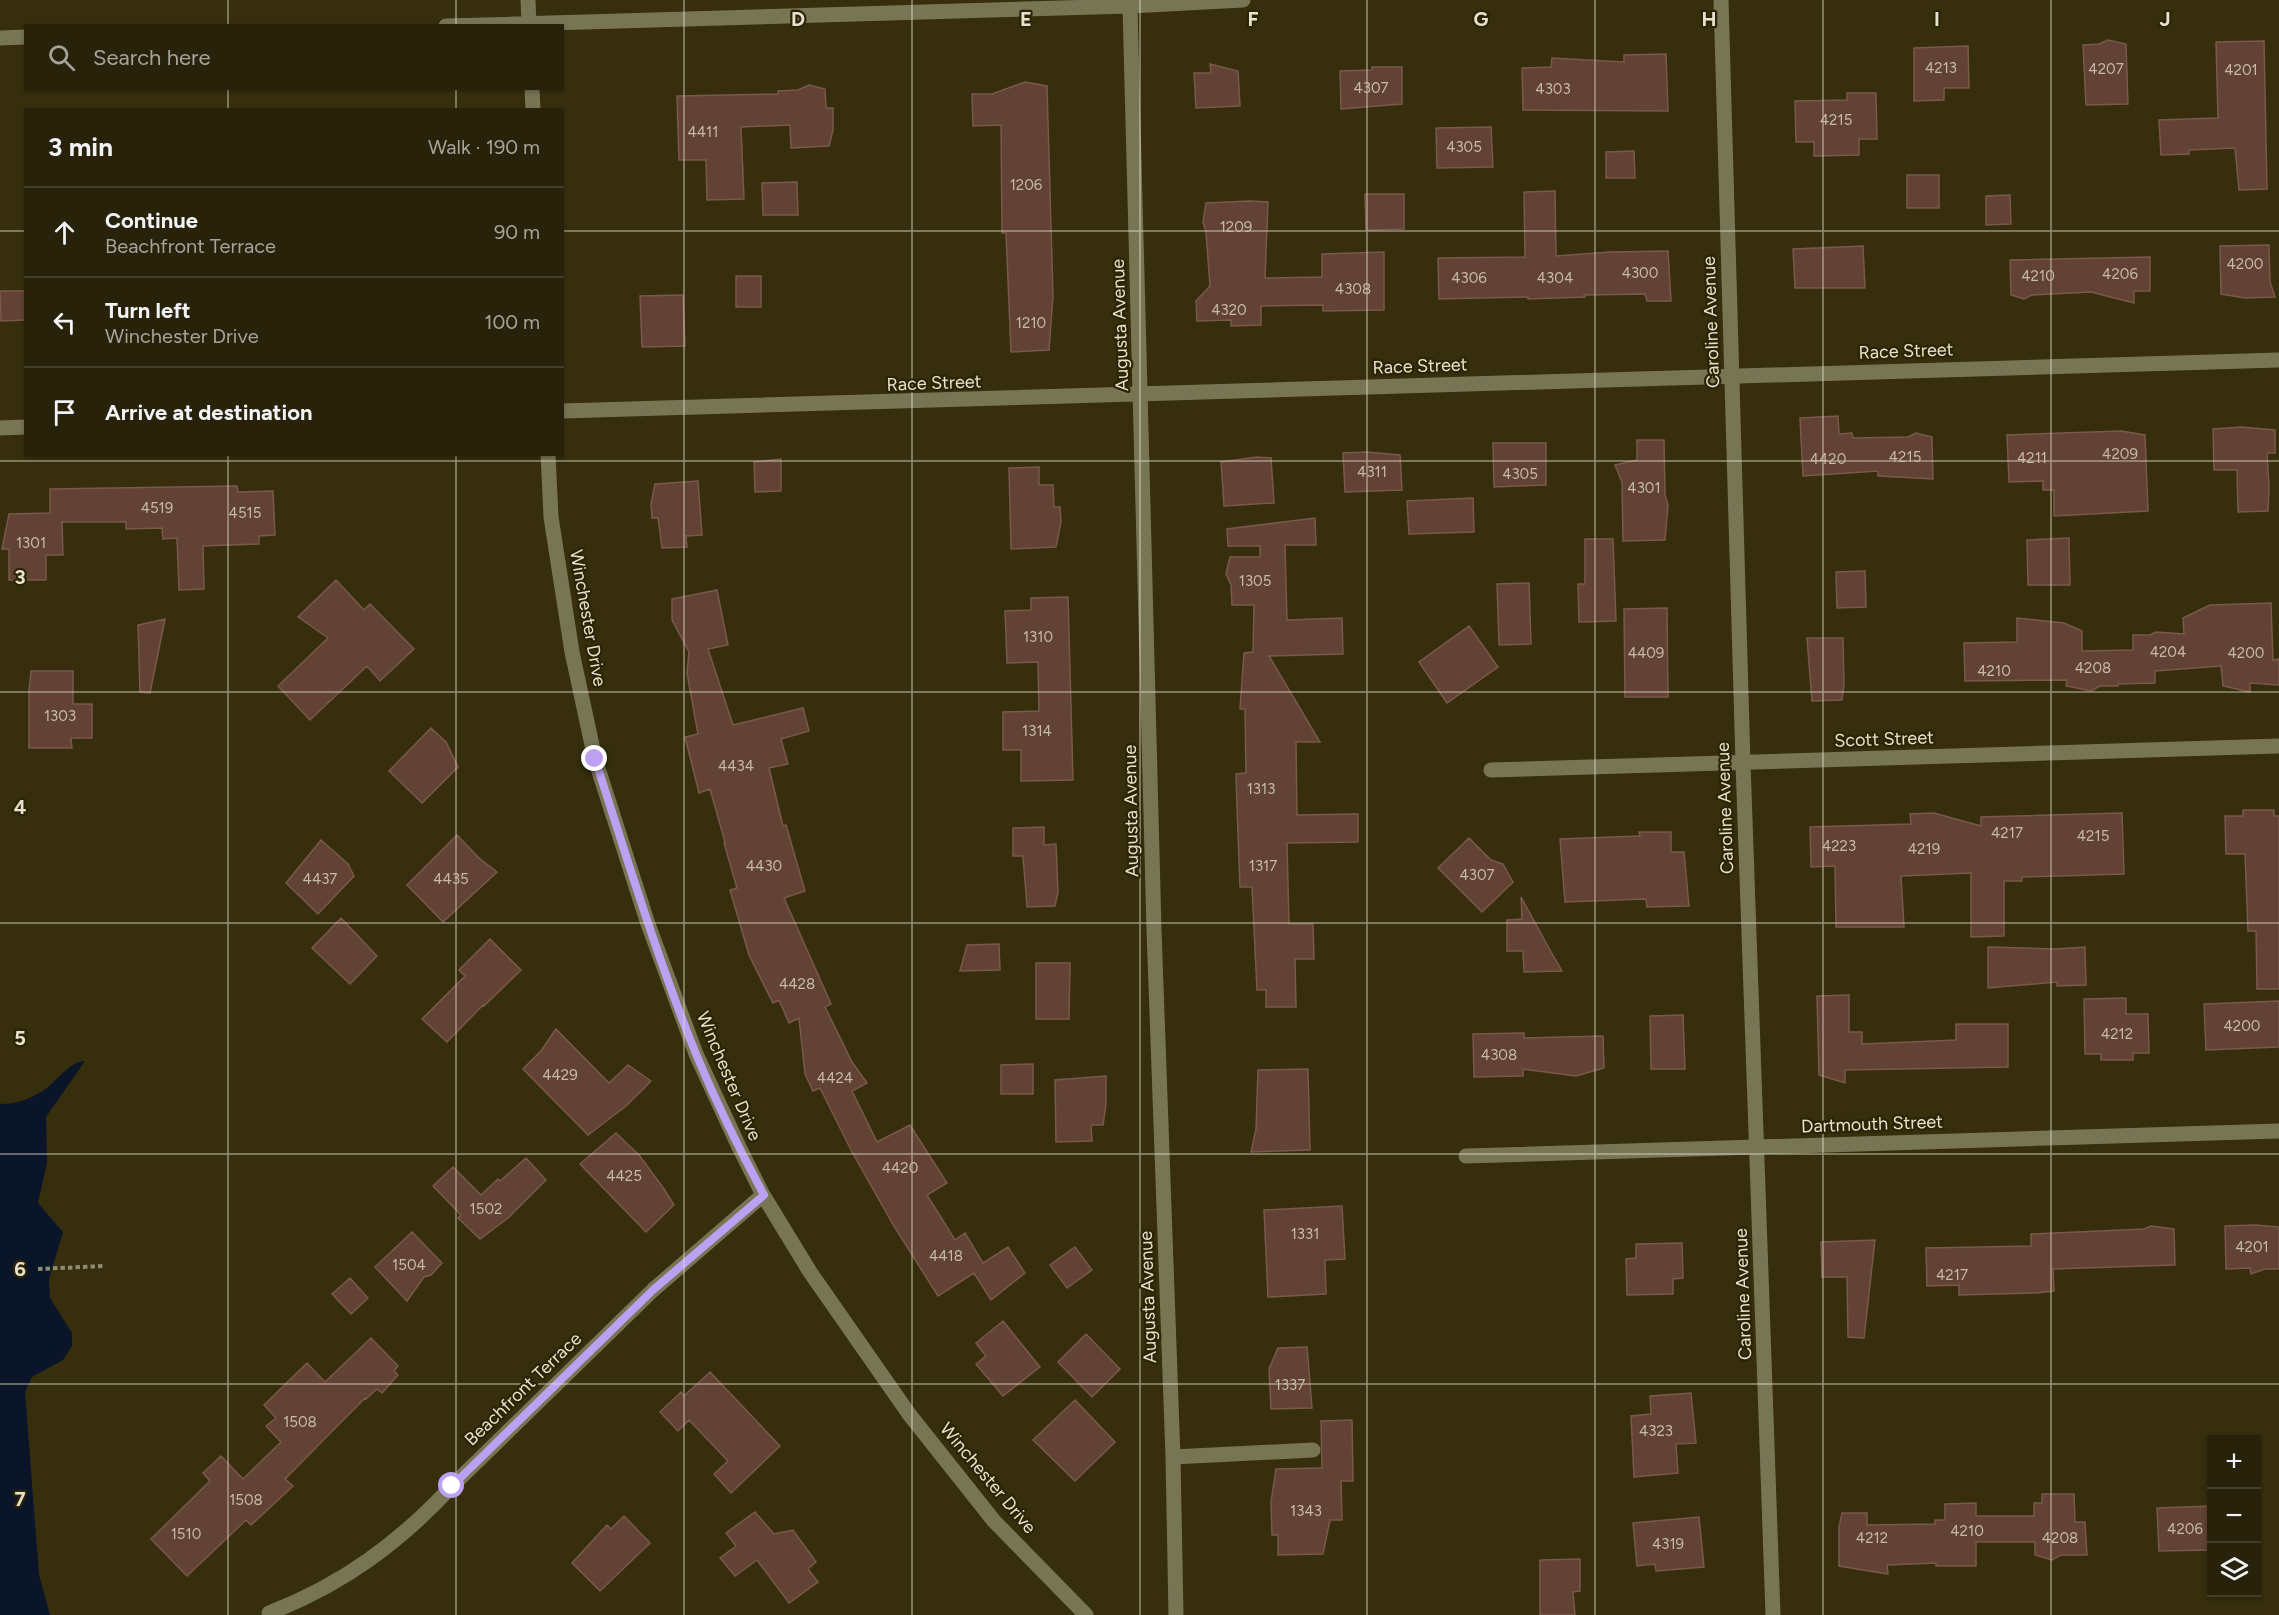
<!DOCTYPE html>
<html lang="en">
<head>
<meta charset="utf-8">
<style>
	:root { --surface:#28220a; --page:#342f18; --text:#f1f3f6; --muted:#a5a49c; --line:#443f2b }
	body { margin:0; font-family:Figtree,sans-serif; background:var(--page); color:var(--text) }
	.controls { position:absolute; right:18px; bottom:18px; display:grid; overflow:hidden; border-radius:0px; box-shadow:0 2px 4px #0004 }
	.controls button { width:54px; height:54px; display:grid; place-items:center; padding:0; border:0; border-bottom:2px solid var(--line); background:var(--surface); color:var(--text); font:30px sans-serif }
	.stop { position:absolute; width:18px; height:18px; margin:-14px; border:4px solid #bca0f2; border-radius:50%; background:#fff }
	.stop.end { background:#bca0f2; border-color:#fff; box-shadow:0 2px 6px #0008 }
	.list { margin:0; padding:0; list-style:none }
	h2 { display:flex; justify-content:space-between; align-items:center; height:78px; margin:0; padding:0 24px; font-size:26px }
	h2 small { font-size:20px; font-weight:400; color:var(--muted) }
	.list li { display:grid; grid-template-columns:39px 1fr auto; gap:18px; align-items:center; box-sizing:border-box; height:90px; padding:0 24px; border-top:2px solid var(--line) }
	.list b { display:block; font-size:22px; white-space:nowrap }
	.list p { margin:0; font-size:20px; white-space:nowrap; color:var(--muted) }
	.list em { font-size:20px; font-style:normal; color:var(--muted) }
	.icon { flex:none; width:33px; height:33px; fill:none; stroke:currentColor; stroke-width:2; stroke-linecap:round; stroke-linejoin:round }
	.map { position:relative; flex:none; width:2279px; height:1615px; overflow:hidden }
	.search { position:absolute; background:var(--surface); box-shadow:0 2px 4px #0004; left:24px; top:24px; width:540px; height:66px; display:flex; align-items:center; gap:15px; box-sizing:border-box; padding:0 21px; border-radius:0px; color:var(--muted); font-size:22px }
	.panel { position:absolute; background:var(--surface); box-shadow:0 2px 4px #0004; left:24px; top:108px; width:540px; height:348px; border-radius:0px }
	.map>svg:first-child { display:block }
</style>
</head>
<body>
<div class="map">
<svg width="2279" height="1615" viewBox="0 0 2279 1615">
	<rect width="100%" height="100%" fill="#362e0d"/>
	<path fill="#0b1529" d="M85 1061 46 1117 47 1163 38 1203 63 1232 49 1279 50 1298 72 1333V1346L63 1360 32 1377 25 1392 39 1575 50 1615H0V1104C17 1104 34 1098 48 1087 60 1077 70 1062 85 1061Z"/>
	<path fill="#614234" stroke="#7a594a" stroke-width="1.5" d="M2108 40 2126 44 2128 104 2086 105 2083 45 2099 44Z
		M2264 41 2267 189 2239 190 2235 148 2189 150V154L2161 155 2159 120 2218 118 2216 42Z
		M1968 46 1969 88H1944V100L1914 101V48Z
		M1666 54 1668 111 1523 110 1522 68 1551 67 1552 58 1624 62V55Z
		M1210 64 1238 71 1240 106 1196 108 1194 73H1211Z
		M1372 67H1402V104L1341 109 1340 71 1372 70Z
		M1025 82 1047 86 1053 296 1049 350 1011 352 1006 233H1002L1001 125 973 126 972 94H992Z
		M809 85 825 89 826 108H833V130L829 146 791 148 790 125 741 127 744 199 707 200 706 160H679L677 96 778 94V91L798 90Z
		M1847 93H1876L1877 139H1859V155L1814 156V142H1796L1795 101 1847 100Z
		M1491 127 1493 167 1437 168 1436 128Z
		M1634 151 1635 178H1606V152Z
		M1907 175H1939V208H1907Z
		M797 182 798 215H763L762 183Z
		M1555 191 1556 256 1610 252 1668 251 1671 301H1647L1645 294 1584 295 1585 297 1528 299V297L1439 299 1438 258 1525 257 1524 192Z
		M1365 194H1404V229L1366 230Z
		M2010 195 2011 224 1986 225V196Z
		M1249 201 1268 202 1265 278 1322 277V254L1384 252V310L1323 311V305L1261 306V325L1231 326V320L1197 321 1196 301 1210 286 1206 232 1203 222 1206 203Z
		M2269 245 2270 282 2275 297 2245 298 2221 294 2220 246Z
		M1863 246 1865 288H1795L1793 249Z
		M2150 257V291H2134V303L2091 292 2032 295 2024 299 2011 295 2010 260Z
		M736 276H761V307H736Z
		M0 291H26V320L1 321Z
		M683 295 685 346 642 347 640 296Z
		M1838 416 1839 434 1852 433 1853 438 1908 437 1916 433 1932 437 1933 479 1878 476V471L1803 476 1800 418Z
		M2242 427 2275 430V453H2267L2269 486 2268 511 2238 512 2237 470H2214L2213 429Z
		M2121 431 2145 435 2148 511 2054 516V490H2043V481L2009 482 2007 435Z
		M1637 440H1664L1665 495 1668 505 1665 540 1623 541 1622 482 1615 465 1637 460Z
		M1493 443H1546V485L1494 487Z
		M1367 452 1400 455 1402 490 1345 492 1343 453Z
		M1257 457 1271 458 1274 503 1224 506 1221 462Z
		M781 459V491L755 492 754 462Z
		M1039 467V485H1053L1054 507H1060L1061 522 1056 547 1011 549 1009 468Z
		M698 481 702 535 686 536 687 547 662 548 658 518H652L651 504 655 484Z
		M237 486 238 492 273 491 275 535 259 536V544L203 546 204 589 179 590 177 538 163 539 162 528 126 529V522H62L63 555H46V580H9V549H2L9 514 50 513V489Z
		M1473 498 1474 532 1409 534 1407 501Z
		M1315 518 1316 545H1285L1287 620 1342 618 1343 654 1269 656 1320 742H1296L1297 815 1358 814V842L1287 843 1289 924H1313L1314 959H1295L1296 1007H1266V990H1257L1252 887H1240L1237 807 1236 774 1246 773 1245 709H1240L1244 653 1253 652 1254 605H1232L1231 585 1226 574 1230 557H1260V546H1228L1227 529Z
		M2069 538 2070 585H2028L2027 540Z
		M1585 539H1613L1616 621 1579 622 1578 584H1585Z
		M1865 571 1866 607 1837 608 1836 572Z
		M336 580 364 610 370 604 414 649 380 681 367 666 310 720 278 686 328 638 298 617Z
		M1529 583 1531 644 1499 645 1497 584Z
		M717 590 728 645 708 649 733 725 803 708 809 731 781 739 788 764 769 768 783 826 786 825 805 891 784 898 831 1004 825 1007 852 1062 867 1083 852 1091 877 1142 910 1125 947 1183 927 1195 955 1240 965 1233 983 1263 1008 1247 1025 1273 991 1300 974 1273 938 1296 894 1226 852 1152 820 1088 813 1091 805 1074 799 1018 789 1023 779 1000 773 1003 749 955 730 890 737 888 724 843 725 842 710 789 699 793 685 737 698 734 687 673 689 652 672 620V599Z
		M1068 597 1073 780 1021 781V750H1003V712L1039 711 1038 662 1007 663 1005 611 1031 610V598Z
		M2271 603 2273 660 2279 659V685L2250 683V692L2223 686 2221 666 2155 671V683L2118 684V686H2100L2091 691 2066 686 2067 680 1965 681 1964 643 2017 642V618L2064 623 2082 631V651L2133 650V635H2150L2156 632 2184 634 2183 618 2210 605Z
		M1667 608 1668 697H1625L1624 609Z
		M165 619 150 693 140 692 138 625Z
		M1469 626 1498 667 1447 703 1419 662Z
		M1807 638H1843L1844 685 1842 700 1812 701Z
		M31 671H73V704H92V738H71L72 748H29V691Z
		M431 728 446 742 458 767 422 803 389 771Z
		M2243 810H2274V816H2279V989H2257L2256 931H2248L2245 854H2226L2225 816H2243Z
		M1934 813 1981 826V817L2122 813 2124 874 2022 877V881H2004V936L1971 937V873L1901 876 1904 927H1836L1835 866 1811 867 1810 827 1911 824 1910 814Z
		M1044 827V845L1056 844 1058 892 1055 906 1027 907 1023 856H1013V828Z
		M1639 832H1671V852H1684L1689 906 1647 907 1646 899 1565 902 1560 839 1640 836Z
		M457 835 479 858 497 872 443 922 407 885Z
		M1469 838 1491 860 1503 864 1513 882 1482 912 1438 868Z
		M321 840 348 864 354 876 318 914 286 883Z
		M1521 897 1550 950 1562 971 1524 972 1523 951H1507V920L1522 919Z
		M341 918 377 956 350 984 312 948Z
		M490 939 521 970 484 1006 483 1005 447 1042 422 1019 465 976 459 970Z
		M999 944 1000 970 960 971 967 945Z
		M1988 947 2056 949 2085 947 2086 985 2057 986V982L1988 988Z
		M1036 963H1070L1069 1019H1036Z
		M1849 995V1032H1862V1044L1956 1040V1024H2008V1067L1845 1070V1083L1819 1075 1817 996Z
		M2126 998V1014H2148L2149 1053H2133V1060H2101V1054H2085L2084 999Z
		M2279 1001V1047L2206 1050 2204 1004Z
		M1683 1015 1685 1069H1651L1650 1016Z
		M556 1029 609 1083 628 1065 651 1081 626 1106 588 1135 523 1069 541 1051Z
		M1524 1033V1038L1603 1036 1604 1068 1576 1076 1523 1069V1076L1474 1077 1473 1034Z
		M1033 1064V1094H1001V1065Z
		M1308 1069 1310 1150 1251 1152 1256 1129 1258 1070Z
		M1106 1076V1104L1103 1125H1091L1092 1141 1056 1142 1055 1080Z
		M616 1133 639 1155 664 1189 674 1205 646 1232 580 1164Z
		M526 1158 546 1180 508 1218 480 1239 458 1218 461 1215 433 1186 453 1167 481 1195 498 1179 500 1181Z
		M1342 1206 1345 1259 1325 1260 1326 1294 1268 1297 1264 1210Z
		M2255 1225 2279 1227V1269H2265L2251 1274 2250 1268 2226 1269 2225 1226Z
		M2151 1226 2174 1229 2175 1265 2053 1269 2054 1291 2036 1293 1959 1295V1285L1927 1286 1926 1248 2031 1246V1234L2144 1229Z
		M412 1232 442 1263 431 1275 424 1277 407 1301 375 1267Z
		M1875 1240 1864 1338 1848 1337 1847 1277H1822L1821 1242Z
		M1682 1243 1683 1278 1673 1279V1294L1627 1295 1626 1259 1636 1258V1244Z
		M1075 1247 1092 1270 1067 1288 1050 1265Z
		M350 1278 368 1298 351 1314 332 1294Z
		M1003 1321 1040 1367 1003 1396 976 1364 986 1356 976 1343Z
		M1086 1334 1120 1369 1092 1397 1058 1362Z
		M371 1338 398 1366 394 1371 398 1375 382 1393 377 1389 366 1399 365 1398 285 1479 293 1486 251 1525 246 1520 187 1576 151 1539 210 1481 203 1473 221 1456 243 1479 281 1442 266 1426 276 1418 264 1405 307 1363 325 1382Z
		M1307 1347 1312 1408 1271 1409 1269 1369 1278 1348Z
		M710 1372 780 1446 731 1493 714 1474 728 1461 689 1420 678 1431 660 1412 681 1392 684 1396Z
		M1691 1393 1696 1443 1676 1444 1678 1473 1634 1477 1631 1416 1651 1414 1650 1396Z
		M1075 1400 1115 1442 1075 1481 1033 1440Z
		M1352 1420 1353 1481H1341L1342 1520H1330L1323 1554 1278 1555V1535H1272L1271 1502 1276 1469 1322 1468 1321 1421Z
		M2042 1494H2074L2075 1522H2085L2087 1555H2061L2052 1560 2035 1555V1542H1976V1566H1936V1563L1887 1565 1888 1574 1839 1566V1527L1842 1513H1867V1525L1935 1524V1520H1945V1504L1976 1503V1516H2034V1503H2042Z
		M2211 1506V1550L2159 1551 2157 1508Z
		M755 1512 774 1534 793 1530 816 1562 808 1569 818 1582 789 1603 757 1560 735 1576 720 1558 736 1546 726 1533Z
		M624 1516 650 1543 600 1591 572 1563 607 1525 611 1529Z
		M1699 1517 1704 1567 1656 1571 1655 1564 1637 1566 1633 1523Z
		M1580 1559V1591L1573 1592 1575 1615H1540V1560Z"/>
	<g fill="none" stroke-linecap="round" stroke-linejoin="round">
		<path stroke="#908a70" stroke-width="4" stroke-dasharray="4.5 3" stroke-linecap="butt" d="M38 1269 104 1266"/>
		<path stroke="#787555" stroke-width="15" d="M528 0 529 26
			M1721 0 1743 763 1773 1615
			M1130 6 1154 930 1173 1457 1176 1615
			M446 26 1130 6 1243 0
			M0 38 26 37
			M532 88 533 110
			M562 411C1135 399 1707 376 2279 360
			M0 428 26 427
			M548 454 551 517 572 652 595 759 648 924 696 1054 739 1147 763 1195 810 1272 909 1414 994 1521 1086 1615
			M1491 770 2279 746
			M1466 1156 2279 1131
			M1173 1457 1313 1450
			M269 1613C342 1585 399 1543 452 1486L653 1290 763 1195"/>
	</g>
	<g fill="none" stroke-linecap="round" stroke-linejoin="round">
		<path stroke="#bca0f2" stroke-width="8" d="M452 1486 653 1290 764 1195C739 1149 716 1102 696 1054 657 958 627 858 595 759"/>
	</g>
	<path fill="none" stroke="#e7e2d0" stroke-width="1.5" stroke-opacity="0.55" d="M228 0V26M456 0V26M684 0V1615M912 0V1615M1140 0V1615M1367 0V1615M1595 0V1615M1823 0V1615M2051 0V1615M228 88V110M456 88V110M0 231H26M562 231H2279M228 454V1615M456 454V1615M0 461H2279M0 692H2279M0 923H2279M0 1154H2279M0 1384H2279"/>
	<g text-anchor="middle" dominant-baseline="central" stroke-width="4.5" stroke-linejoin="round" paint-order="stroke">
		<g font-size="15" fill="#c6baa9">
			<text x="1941" y="68">4213</text>
			<text x="2106" y="69">4207</text>
			<text x="2241" y="70">4201</text>
			<text x="1371" y="88">4307</text>
			<text x="1553" y="89">4303</text>
			<text x="1836" y="120">4215</text>
			<text x="703" y="132">4411</text>
			<text x="1464" y="147">4305</text>
			<text x="1026" y="185">1206</text>
			<text x="1236" y="227">1209</text>
			<text x="2245" y="264">4200</text>
			<text x="1640" y="273">4300</text>
			<text x="2120" y="274">4206</text>
			<text x="2038" y="276">4210</text>
			<text x="1469" y="278">4306</text>
			<text x="1555" y="278">4304</text>
			<text x="1353" y="289">4308</text>
			<text x="1229" y="310">4320</text>
			<text x="1031" y="323">1210</text>
			<text x="2120" y="454">4209</text>
			<text x="1905" y="457">4215</text>
			<text x="2032" y="458">4211</text>
			<text x="1828" y="459">4420</text>
			<text x="1372" y="472">4311</text>
			<text x="1520" y="474">4305</text>
			<text x="1644" y="488">4301</text>
			<text x="157" y="508">4519</text>
			<text x="245" y="513">4515</text>
			<text x="31" y="543">1301</text>
			<text x="1255" y="581">1305</text>
			<text x="1038" y="637">1310</text>
			<text x="2168" y="652">4204</text>
			<text x="1646" y="653">4409</text>
			<text x="2246" y="653">4200</text>
			<text x="2093" y="668">4208</text>
			<text x="1994" y="671">4210</text>
			<text x="60" y="716">1303</text>
			<text x="1037" y="731">1314</text>
			<text x="736" y="766">4434</text>
			<text x="1261" y="789">1313</text>
			<text x="2007" y="833">4217</text>
			<text x="2093" y="836">4215</text>
			<text x="1839" y="846">4223</text>
			<text x="1924" y="849">4219</text>
			<text x="764" y="866">4430</text>
			<text x="1263" y="866">1317</text>
			<text x="1477" y="875">4307</text>
			<text x="320" y="879">4437</text>
			<text x="451" y="879">4435</text>
			<text x="797" y="984">4428</text>
			<text x="2242" y="1026">4200</text>
			<text x="2117" y="1034">4212</text>
			<text x="1499" y="1055">4308</text>
			<text x="560" y="1075">4429</text>
			<text x="835" y="1078">4424</text>
			<text x="900" y="1168">4420</text>
			<text x="624" y="1176">4425</text>
			<text x="486" y="1209">1502</text>
			<text x="1305" y="1234">1331</text>
			<text x="2252" y="1247">4201</text>
			<text x="946" y="1256">4418</text>
			<text x="409" y="1265">1504</text>
			<text x="1952" y="1275">4217</text>
			<text x="1290" y="1385">1337</text>
			<text x="300" y="1422">1508</text>
			<text x="1656" y="1431">4323</text>
			<text x="246" y="1500">1508</text>
			<text x="1306" y="1511">1343</text>
			<text x="2185" y="1529">4206</text>
			<text x="1967" y="1531">4210</text>
			<text x="186" y="1534">1510</text>
			<text x="1872" y="1538">4212</text>
			<text x="2060" y="1538">4208</text>
			<text x="1668" y="1544">4319</text>
		</g>
		<g font-size="18" fill="#e7e2d0" stroke="#2c2403">
			<text transform="translate(1711 322) rotate(-92)">Caroline Avenue</text>
			<text transform="translate(1120 325) rotate(-92)">Augusta Avenue</text>
			<text transform="translate(1906 351) rotate(-2)">Race Street</text>
			<text transform="translate(1420 366) rotate(-2)">Race Street</text>
			<text transform="translate(934 383) rotate(-2)">Race Street</text>
			<text transform="translate(588 618) rotate(80)">Winchester Drive</text>
			<text transform="translate(1884 739) rotate(-2)">Scott Street</text>
			<text transform="translate(1725 808) rotate(-92)">Caroline Avenue</text>
			<text transform="translate(1131 811) rotate(-91)">Augusta Avenue</text>
			<text transform="translate(729 1076) rotate(67)">Winchester Drive</text>
			<text transform="translate(1872 1124) rotate(-2)">Dartmouth Street</text>
			<text transform="translate(1743 1294) rotate(-92)">Caroline Avenue</text>
			<text transform="translate(1148 1297) rotate(-92)">Augusta Avenue</text>
			<text transform="translate(523 1389) rotate(-44)">Beachfront Terrace</text>
			<text transform="translate(988 1478) rotate(50)">Winchester Drive</text>
		</g>
	</g>
	<g font-size="20" text-anchor="middle" font-weight="bold" fill="#e7e2d0" stroke="#2c2403" stroke-width="4.5" stroke-linejoin="round" paint-order="stroke">
		<text x="798" y="26">D</text>
		<text x="1026" y="26">E</text>
		<text x="1253" y="26">F</text>
		<text x="1481" y="26">G</text>
		<text x="1709" y="26">H</text>
		<text x="1937" y="26">I</text>
		<text x="2165" y="26">J</text>
		<text x="20" y="584">3</text>
		<text x="20" y="814">4</text>
		<text x="20" y="1045">5</text>
		<text x="20" y="1276">6</text>
		<text x="20" y="1506">7</text>
	</g>
</svg>
<div class="controls">
<button>+</button>
<button>−</button>
<button><svg class="icon" aria-label="layers" viewBox="0 0 24 24"><path d="M12 4l9 5-9 5-9-5zM3 14l9 5 9-5"/></svg></button>
</div>
<div class="stop" style="left:452px;top:1486px"></div>
<div class="stop end" style="left:595px;top:759px"></div>
<div class="search"><svg class="icon" aria-label="search" viewBox="0 0 24 24"><circle cx="10" cy="10" r="6"/><path d="M15 15l6 6"/></svg>Search here</div>
<section class="panel">
<h2>3 min<small>Walk · 190 m</small></h2>
<ul class="list">
<li><svg class="icon" aria-label="ahead" viewBox="0 0 24 24"><path d="M12 20V5M6 11l6-6 6 6"/></svg><div><b>Continue</b><p>Beachfront Terrace</p></div><em>90 m</em></li>
<li><svg class="icon" aria-label="left" viewBox="0 0 24 24"><path d="M17 20v-9H6M10 6l-5 5 5 5"/></svg><div><b>Turn left</b><p>Winchester Drive</p></div><em>100 m</em></li>
<li><svg class="icon" aria-label="arrive" viewBox="0 0 24 24"><path d="M6 21V4h12l-3 4 3 4H6"/></svg><div><b>Arrive at destination</b></div></li>
</ul>
</section>
</div>
</body>
</html>
